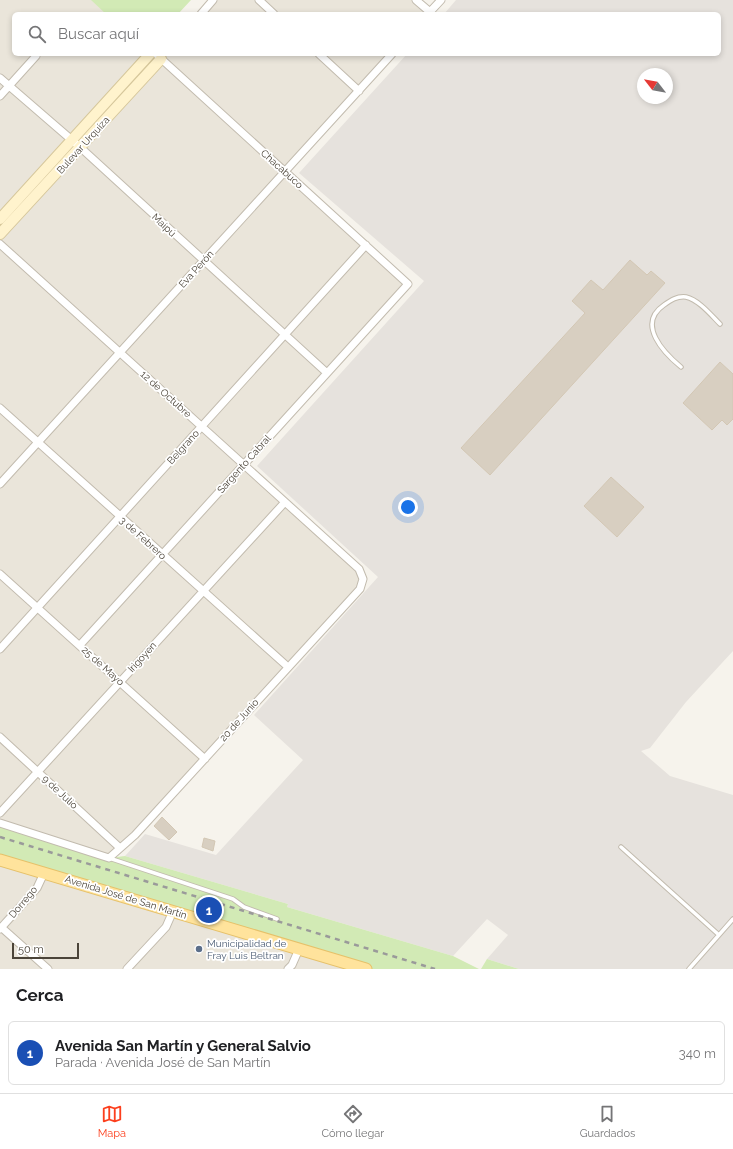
<!DOCTYPE html>
<html lang="es">
<head>
<meta charset="utf-8">
<style>
	:root { --surface:#fff; --page:#f2f2f2; --text:#202124; --muted:#757577; --line:#e0e0e0; --accent:#fc3f1d }
	body { margin:0; font-family:Raleway,sans-serif; background:var(--page); color:var(--text) }
	.compass { position:absolute; left:637px; top:68px; width:36px; height:36px; border-radius:50%; background:var(--surface); box-shadow:0 2px 6px #0003; rotate:301deg }
	.scale { position:absolute; left:12px; bottom:10px; width:67px; box-sizing:border-box; padding-left:4px; border:2px solid #4b4439; border-top:0; font-size:11px; line-height:14px; white-space:nowrap; color:#4b4439; -webkit-text-stroke:3px #fff; paint-order:stroke }
	.you { position:absolute; left:408px; top:507px; width:14px; height:14px; margin:-10px; border:3px solid #fff; border-radius:50%; background:#1a73e8; box-shadow:0 0 0 6px #1a73e833 }
	.badge { display:grid; place-items:center; width:26px; height:26px; border-radius:50%; background:var(--accent); color:#fff; font-size:13px; font-weight:700 }
	.pin { position:absolute; translate:-50% -50%; border:2px solid #fff; box-shadow:0 1px 4px #0006 }
	.list { margin:0; padding:0; list-style:none }
	h2 { display:flex; justify-content:space-between; align-items:center; height:52px; margin:0; padding:0 16px; font-size:17px }
	h2 small { font-size:13px; font-weight:400; color:var(--muted) }
	.list li { display:grid; grid-template-columns:26px 1fr auto; gap:12px; align-items:center; box-sizing:border-box; height:64px; margin:0 8px 8px; padding:0 8px; border:1px solid var(--line); border-radius:6px }
	.list b { display:block; font-size:15px; white-space:nowrap }
	.list p { margin:0; font-size:13px; white-space:nowrap; color:var(--muted) }
	.list em { font-size:13px; font-style:normal; color:var(--muted) }
	.icon { flex:none; width:22px; height:22px; fill:none; stroke:currentColor; stroke-width:2; stroke-linecap:round; stroke-linejoin:round }
	.map { position:relative; flex:none; width:733px; height:969px; overflow:hidden }
	.search { position:absolute; background:var(--surface); box-shadow:0 2px 6px #0003; left:12px; right:12px; top:12px; height:44px; display:flex; align-items:center; gap:10px; box-sizing:border-box; padding:0 14px; border-radius:6px; color:var(--muted); font-size:15px }
	.sheet { height:124px; background:var(--surface) }
	nav { display:flex; justify-content:space-around; align-items:center; box-sizing:border-box; height:56px; border-top:1px solid var(--line); background:var(--surface); font-size:11px; color:var(--muted) }
	nav a { display:grid; justify-items:center; gap:2px }
	nav .on { color:var(--accent) }
	.map>svg:first-child { display:block }
</style>
</head>
<body>
<div class="map">
<svg width="733" height="969" viewBox="0 0 733 969">
	<rect width="100%" height="100%" fill="#f6f3ec"/>
	<path fill="#eae5da" d="M0 0H99L114 14H14V54H156L161 59 165 54H392L286 172 408 284 244 464 359 569 363 584 109 858 435 969H0Z
		M213 0H416L428 14H201Z"/>
	<path fill="#e6e2dd" fill-rule="evenodd" d="M456 0H733V651L686 702 650 748 641 751 670 776 733 795V969H519L487 959 508 935 487 919 453 956 287 907 288 904 125 856 145 834 216 855 303 760 254 715 378 577 257 466 424 281 299 173 407 54H719V14H444ZM643 74H667V98H643Z"/>
	<path fill="#d2eab5" d="M91 0H191L178 14H106Z
		M0 824 109 858 125 856 288 904 287 907 453 956 479 969H366L0 860Z
		M487 959 519 969H481Z"/>
	<path fill="#d8cfc1" stroke="#d3c7b4" d="M630 260 647 275 651 271 665 283 490 475 461 448 585 313 572 301 591 280 603 290Z
		M720 362 733 374V419L727 425 722 420 712 430 683 403Z
		M611 477 644 507 617 537 584 506Z
		M162 817 177 832 169 840 154 826Z
		M204 838 215 841 213 851 202 847Z
		M206 907 212 909 211 913 205 911Z"/>
	<g fill="none" stroke-linecap="round" stroke-linejoin="round">
		<g stroke="#c2bbae" stroke-width="5.5">
			<path id="lane" d="M681 367C664 353 636 324 664 305 671 300 677 296 686 297 699 300 711 315 720 324
				M621 847 719 935
				M109 858 233 899 244 907 277 919
				M689 969 733 919"/>
		</g>
		<g stroke="#c2bbae" stroke-width="9">
			<path id="street" d="M259 0 274 14
				M416 0 430 12
				M201 14 213 0
				M428 14 441 0
				M319 54 359 91
				M0 78 81 148 327 373
				M0 96 36 56
				M0 244 359 569 363 579 360 589 135 835 109 858 0 823
				M0 408 288 667
				M0 484 392 54
				M0 574 205 759
				M80 645 408 284 156 54
				M0 649 366 245
				M0 737 120 848
				M0 813 285 502
				M1 927 48 969
				M0 929 37 888 44 873
				M127 969 166 927 173 911
				M288 969 292 965 299 949"/>
		</g>
		<g stroke="#d6c79b" stroke-width="12">
			<path id="secondary" d="M0 219 150 54
				M0 234 161 59"/>
		</g>
		<g stroke="#e6c16a" stroke-width="13">
			<path id="primary" d="M0 860 366 969"/>
		</g>
		<use href="#lane" stroke="#fff" stroke-width="3.5"/>
		<use href="#street" stroke="#fff" stroke-width="7"/>
		<use href="#secondary" stroke="#fff3cd" stroke-width="10"/>
		<use href="#primary" stroke="#ffe39c" stroke-width="11"/>
		<path stroke="#9a9a9a" stroke-width="2.5" stroke-dasharray="5 5" stroke-linecap="butt" d="M0 837 435 969"/>
	</g>
	<circle fill="#5c6f8a" stroke="#fff" stroke-width="1.5" cx="199" cy="949" r="4"/>
	<g text-anchor="middle" dominant-baseline="central" stroke-width="3.5" stroke-linejoin="round" paint-order="stroke">
		<g font-size="10" fill="#4b4439" stroke="#fff">
			<text transform="translate(83 145) rotate(-48)">Bulevar Urquiza</text>
			<text transform="translate(282 169) rotate(42)">Chacabuco</text>
			<text transform="translate(164 225) rotate(43)">Maipú</text>
			<text transform="translate(196 269) rotate(-48)">Eva Perón</text>
			<text transform="translate(166 394) rotate(42)">12 de Octubre</text>
			<text transform="translate(183 447) rotate(-48)">Belgrano</text>
			<text transform="translate(244 464) rotate(-48)">Sargento Cabral</text>
			<text transform="translate(143 538) rotate(42)">3 de Febrero</text>
			<text transform="translate(142 657) rotate(-48)">Irigoyen</text>
			<text transform="translate(103 666) rotate(42)">25 de Mayo</text>
			<text transform="translate(239 720) rotate(-48)">20 de Junio</text>
			<text transform="translate(60 792) rotate(43)">9 de Julio</text>
			<text transform="translate(126 897) rotate(17)">Avenida José de San Martín</text>
			<text transform="translate(23 902) rotate(-50)">Dorrego</text>
		</g>
		<g font-size="10" fill="#4e5e75" stroke="#fff" text-anchor="start">
			<text x="207" y="943">Municipalidad de<tspan x="207" dy="12">Fray Luis Beltran</tspan></text>
		</g>
	</g>
</svg>
<svg class="compass" viewBox="-18 -18 36 36"><path d="M0-13l5 13h-10z" fill="#e53935"/><path d="M0 13l5-13h-10z" fill="#757577"/></svg>
<div class="scale">50 m</div>
<div class="you"></div>
<div class="pin badge" style="left:209px;top:910px;background:#1a4fb4">1</div>
<div class="search"><svg class="icon" aria-label="search" viewBox="0 0 24 24"><circle cx="10" cy="10" r="6"/><path d="M15 15l6 6"/></svg>Buscar aquí</div>
</div>
<section class="sheet">
<h2>Cerca<small></small></h2>
<ul class="list">
<li><span class="badge" style="background:#1a4fb4">1</span><div><b>Avenida San Martín y General Salvio</b><p>Parada · Avenida José de San Martín</p></div><em>340 m</em></li>
</ul>
</section>
<nav>
<a class="on"><svg class="icon" aria-label="map" viewBox="0 0 24 24"><path d="M3 6l6-2 6 2 6-2v14l-6 2-6-2-6 2zM9 4v14M15 6v14"/></svg>Mapa</a>
<a><svg class="icon" aria-label="directions" viewBox="0 0 24 24"><path d="M12 3l9 9-9 9-9-9zM9 14v-3h6M13 9l2 2-2 2"/></svg>Cómo llegar</a>
<a><svg class="icon" aria-label="saved" viewBox="0 0 24 24"><path d="M7 4h10v16l-5-4-5 4z"/></svg>Guardados</a>
</nav>
</body>
</html>
